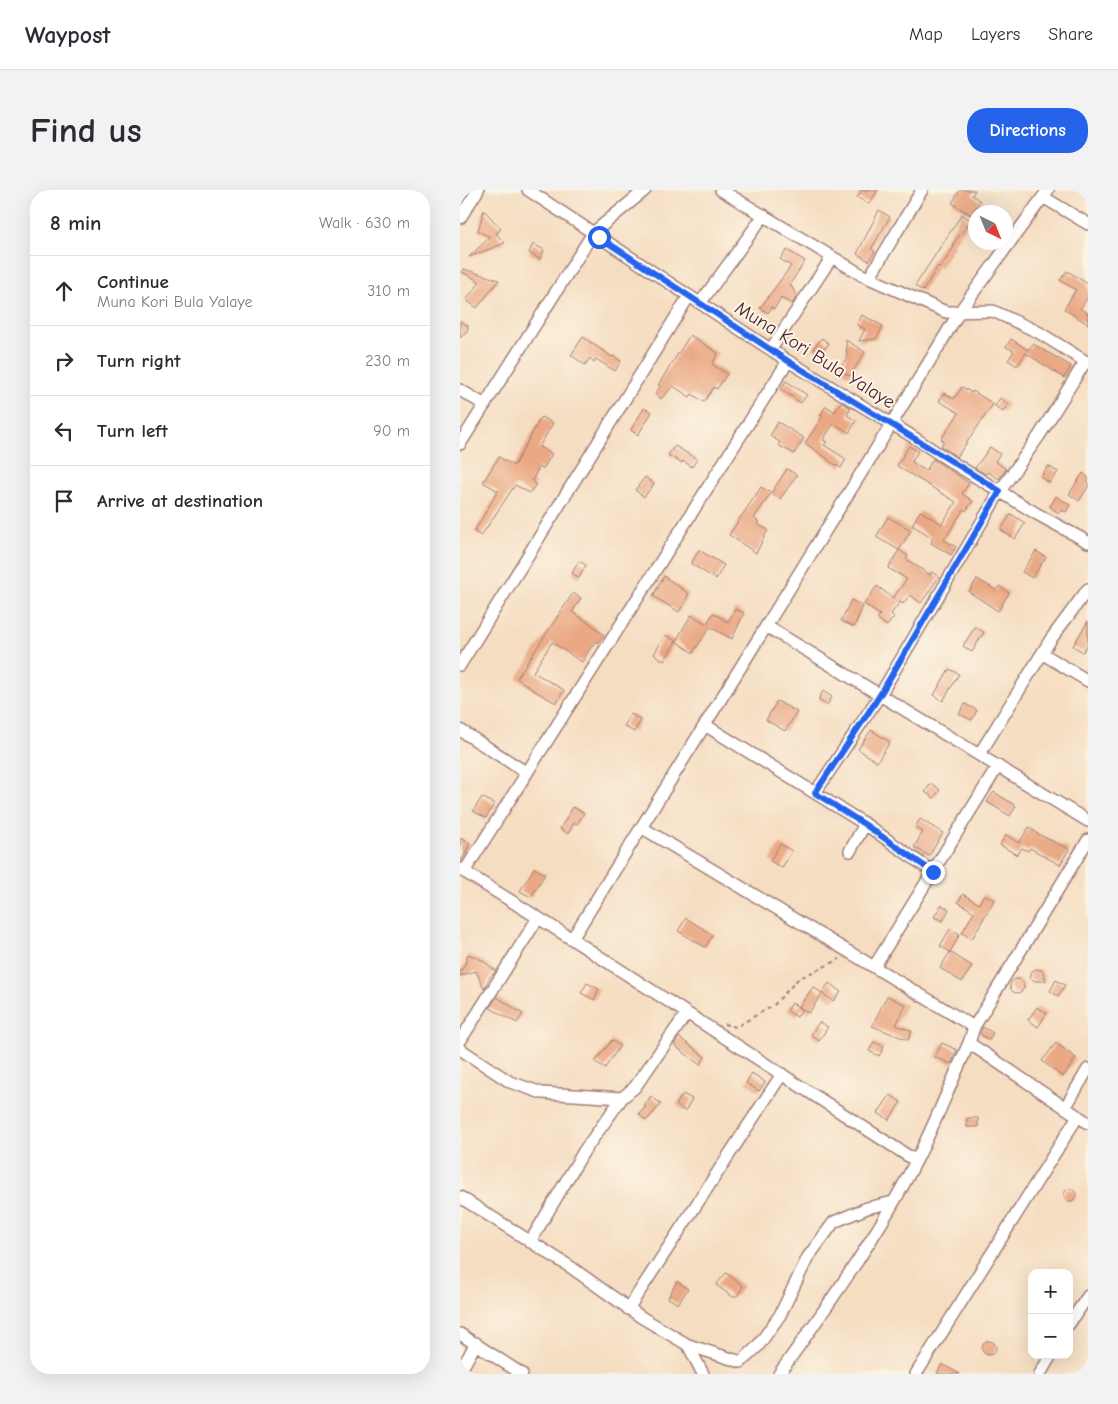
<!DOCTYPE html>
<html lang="en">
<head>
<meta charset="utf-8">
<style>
	:root { --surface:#fff; --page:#f2f2f3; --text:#2b2b33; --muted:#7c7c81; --line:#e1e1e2; --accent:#2563eb }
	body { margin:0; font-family:"Comic Neue",sans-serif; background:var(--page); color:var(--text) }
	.controls { position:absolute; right:15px; bottom:15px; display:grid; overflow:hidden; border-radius:10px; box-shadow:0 5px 20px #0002 }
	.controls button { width:45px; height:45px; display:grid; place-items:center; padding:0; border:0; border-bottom:1px solid var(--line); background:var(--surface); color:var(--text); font:25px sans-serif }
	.compass { position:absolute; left:508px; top:15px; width:45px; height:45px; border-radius:50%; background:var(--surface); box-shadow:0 5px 20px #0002; rotate:137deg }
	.stop { position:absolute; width:15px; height:15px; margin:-11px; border:4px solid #2563eb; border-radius:50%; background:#fff }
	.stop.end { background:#2563eb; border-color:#fff; box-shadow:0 1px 5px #0008 }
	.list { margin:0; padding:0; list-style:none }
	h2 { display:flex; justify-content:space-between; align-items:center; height:65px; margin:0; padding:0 20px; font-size:21px }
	h2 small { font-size:16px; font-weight:400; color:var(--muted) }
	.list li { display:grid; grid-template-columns:32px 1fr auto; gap:15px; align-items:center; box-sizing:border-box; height:70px; padding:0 20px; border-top:1px solid var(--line) }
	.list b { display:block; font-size:19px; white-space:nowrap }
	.list p { margin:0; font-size:16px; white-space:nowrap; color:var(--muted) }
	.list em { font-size:16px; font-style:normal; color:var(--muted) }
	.icon { flex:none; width:28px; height:28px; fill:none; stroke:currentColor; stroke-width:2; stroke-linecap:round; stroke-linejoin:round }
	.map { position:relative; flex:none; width:628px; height:1184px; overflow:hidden; border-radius:20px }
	header { display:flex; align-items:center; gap:30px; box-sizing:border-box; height:70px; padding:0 25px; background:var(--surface); border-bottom:1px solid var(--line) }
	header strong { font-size:24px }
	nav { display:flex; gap:28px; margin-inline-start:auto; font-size:18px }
	.intro { display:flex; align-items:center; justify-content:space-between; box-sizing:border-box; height:120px; padding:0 30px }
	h1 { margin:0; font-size:35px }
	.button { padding:12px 22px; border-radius:20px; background:var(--accent); color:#fff; font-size:18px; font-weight:700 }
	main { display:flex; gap:30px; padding:0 30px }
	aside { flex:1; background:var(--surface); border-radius:20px; box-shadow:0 5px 20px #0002 }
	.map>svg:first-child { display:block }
</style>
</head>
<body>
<header>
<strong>Waypost</strong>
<nav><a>Map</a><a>Layers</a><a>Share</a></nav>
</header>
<div class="intro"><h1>Find us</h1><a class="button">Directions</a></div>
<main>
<aside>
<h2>8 min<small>Walk · 630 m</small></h2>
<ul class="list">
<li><svg class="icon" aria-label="ahead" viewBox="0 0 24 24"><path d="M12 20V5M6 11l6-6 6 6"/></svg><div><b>Continue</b><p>Muna Kori Bula Yalaye</p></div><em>310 m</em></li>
<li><svg class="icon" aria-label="right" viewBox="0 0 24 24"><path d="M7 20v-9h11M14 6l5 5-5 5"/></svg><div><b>Turn right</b></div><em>230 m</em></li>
<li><svg class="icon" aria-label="left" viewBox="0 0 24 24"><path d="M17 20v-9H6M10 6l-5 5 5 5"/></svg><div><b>Turn left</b></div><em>90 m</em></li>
<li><svg class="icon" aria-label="arrive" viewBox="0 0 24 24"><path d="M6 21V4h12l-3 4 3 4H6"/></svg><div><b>Arrive at destination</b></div></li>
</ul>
</aside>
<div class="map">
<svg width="628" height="1184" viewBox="0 0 628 1184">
	<rect width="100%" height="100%" fill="#fcf5e5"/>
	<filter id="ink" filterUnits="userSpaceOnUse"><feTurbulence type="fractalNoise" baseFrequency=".02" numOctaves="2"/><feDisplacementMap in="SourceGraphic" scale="10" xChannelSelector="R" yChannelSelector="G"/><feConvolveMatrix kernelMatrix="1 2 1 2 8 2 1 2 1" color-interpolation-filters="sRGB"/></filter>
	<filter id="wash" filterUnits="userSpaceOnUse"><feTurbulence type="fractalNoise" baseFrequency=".0096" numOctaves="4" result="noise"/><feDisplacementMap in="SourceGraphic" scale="20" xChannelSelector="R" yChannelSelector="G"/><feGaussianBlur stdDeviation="1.12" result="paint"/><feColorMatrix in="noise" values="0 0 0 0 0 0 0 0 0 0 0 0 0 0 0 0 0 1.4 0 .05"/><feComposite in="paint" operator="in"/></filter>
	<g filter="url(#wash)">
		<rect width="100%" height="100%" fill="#f5ddc1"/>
		<g id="blocks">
			<path fill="#eaa984" d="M402 0H418L409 14 397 7Z
				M500 0H515L512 5 520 11 511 25 492 13Z
				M24 20 41 39 36 44 45 53 9 67 30 47 18 41Z
				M419 20 430 27 411 59 415 61 409 71 397 64Z
				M502 24 511 31 493 54 495 55 480 78 478 76 463 101 455 96Z
				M73 54 84 60 80 69 69 63Z
				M327 60 345 71 330 94 337 106 332 114 321 108 314 119 312 117 308 123 300 118 331 76 320 69Z
				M4 79 39 90 17 118 6 110 20 92 2 82Z
				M607 81 628 94V107L620 119 628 123V134L604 119 616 100 600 90Z
				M402 125 423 136 416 149 399 151 405 139 397 135Z
				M0 131 8 136V140L0 148Z
				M230 145 258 163 252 174 267 184 257 199 254 197 244 212 232 204 230 207 213 196 201 209 195 203 201 196 198 195Z
				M123 147 152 167 153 166 161 171 155 181 136 169 134 172 130 168 125 175 111 165Z
				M362 148 369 154 360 164 353 158Z
				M551 149 568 160 573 154 611 176 604 188 566 163 557 176 548 170 554 161 546 157Z
				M386 150 405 162 390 186 379 180 387 168Z
				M326 191 347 205 341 213 321 199Z
				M502 197 512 203 513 201 533 214 497 267 481 256 484 251 481 249 499 223 479 211 484 203 494 209Z
				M540 208 548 214 543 222 535 216Z
				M381 212 391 218 387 225 396 231 389 243 374 233 363 250 367 252 364 255 386 269 381 278 368 270V269L345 253 363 226 360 225 366 216 375 222Z
				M184 218 192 222 178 245 171 240Z
				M81 227 93 233 79 257 92 264 83 279 79 277 72 291 76 294 70 303 55 295 21 346 14 342 38 301 23 292 39 267 54 276Z
				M318 232 344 248 334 264 318 255 320 252 310 246Z
				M215 256 237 269 232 277 223 271 222 273 208 265Z
				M449 256 458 261 452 272 466 281 473 269 509 293 502 304 513 311 506 321 504 319 484 350 496 357 491 365 471 353 473 348 452 335 460 321 482 334 496 312 437 276Z
				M530 257 540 264 535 271 546 279 539 289 528 282 526 284 515 278Z
				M588 276 598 282 590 293 581 287Z
				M327 279 337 285 320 309 311 303Z
				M623 283 628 287V297L619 311 609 304Z
				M185 287 194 294 184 307 175 300Z
				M301 297 311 303 294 328 299 332 297 334 308 340 296 363 269 345Z
				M596 306 610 315 606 322 601 320 599 323 590 317Z
				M551 324 565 333 555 349 541 340Z
				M428 327 451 340 439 360 416 347Z
				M239 360 264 375 256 389 231 374Z
				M439 360 448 366 446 369 470 385 472 382 479 387 461 413 450 405 443 414 440 412 431 424 434 427 427 436 417 428 420 425 404 414 417 396 433 408 447 389 428 378Z
				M576 361 586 367 572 388 562 382Z
				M119 371 126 375 119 388 112 383Z
				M204 386 229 404 219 422 193 406Z
				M517 389 536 400 539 396 549 403 538 421 509 402Z
				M113 403 121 408 112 422 131 434 144 445 138 453 135 451 122 472 92 452 73 482 104 500 96 513 73 500 57 488Z
				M391 410 403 416 394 437 381 431Z
				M275 419 284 423 272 449 250 437 233 463 216 451 231 425 247 434 253 423 268 432Z
				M628 431V453L623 462 613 456Z
				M515 437 524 442 512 462 503 456Z
				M205 445 216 451 204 471 194 464Z
				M489 479 499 484 483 511 474 505Z
				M363 501 372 507 367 515 358 510Z
				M317 511 337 522 325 541 306 530Z
				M505 514 517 520 512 530 499 524Z
				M171 524 181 530 174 542 164 536Z
				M411 540 430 552 417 572 398 559Z
				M471 593 480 600 474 608 465 602Z
				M534 602 556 616 550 626 527 612Z
				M22 607 34 614 26 628 13 621Z
				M113 617 124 623 117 634 114 633 108 644 100 639Z
				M460 629 483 643 469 666 454 657 463 642 455 637Z
				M569 637 578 644 609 659 600 675 570 658 568 661 562 658 557 665 540 655 546 645 559 653Z
				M0 648 10 653 1 672H0Z
				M320 654 332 661 322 678 310 671Z
				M74 678 85 684 71 707 60 701Z
				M503 704 519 714 524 704 534 710 512 749 502 743 514 722 498 712Z
				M481 715 489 719 483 731 474 727Z
				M226 728 253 745 245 757 218 741Z
				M490 739 500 744 490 762 480 756Z
				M490 762 512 776 502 792 480 778Z
				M8 764 22 770 36 781 30 787 24 799 16 781 0 786V782L5 774Z
				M576 779 582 780 586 791H575L570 788 572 781Z
				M550 796a7 7 0 1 1 14 0a7 7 0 1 1-14 0Z
				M596 790 605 795 598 806 590 801Z
				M127 793 139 799 134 810 121 803Z
				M369 793 381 802 373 811 362 803Z
				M353 797 362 803 349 823 339 817Z
				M427 806 446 815 436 835 452 841 448 850 412 836Z
				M37 807 63 824 57 833 30 818Z
				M332 813 342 819 337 827 327 821Z
				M577 817 587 823 578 837 568 830Z
				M359 832 368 837 359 851 351 845Z
				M523 837 533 843 529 850 520 844Z
				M219 847 245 867 240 875 214 855Z
				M152 850 160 856 145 878 135 872Z
				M414 852 424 857 419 866 409 861Z
				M482 853 497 860 491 874 475 867Z
				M596 853 616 868 603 887 582 871Z
				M292 883 305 892 299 901 286 893Z
				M223 904 232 909 225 921 216 915Z
				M430 905 441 912 429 930 418 923Z
				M191 906 201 914 186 931 179 924 186 917 184 916Z
				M507 928H518V937H507Z
				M604 1005a6 6 0 1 1 12 0a6 6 0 1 1-12 0Z
				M266 1083 283 1096 278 1105 273 1107 256 1095Z
				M217 1091 228 1099 218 1114 208 1108Z
				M522 1158a7 7 0 1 1 14 0a7 7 0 1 1-14 0Z
				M482 1174 500 1184H477Z"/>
		</g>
	</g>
	<g filter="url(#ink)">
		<use href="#blocks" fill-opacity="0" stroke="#a07e76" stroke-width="1"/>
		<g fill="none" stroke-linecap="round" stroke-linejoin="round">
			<g stroke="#a07e76" stroke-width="14">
				<path id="minor" d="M68 0 328 171 450 245 493 273 577 324 628 352
					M261 0 402 85 486 122 533 121 578 142 628 173
					M583 7 628 34
					M0 28 18 0
					M409 88 462 0
					M241 112 304 25
					M311 159 372 67
					M0 200 25 215
					M0 254 133 43 185 0
					M306 436 628 631
					M583 464 628 491
					M0 475 229 106
					M245 535 405 634 473 682
					M0 540 67 583
					M519 565 591 449 628 399
					M355 603 420 505 540 301 579 246 625 172
					M181 637 514 837
					M390 661 405 634
					M0 679 112 749 456 971
					M4 682 328 171
					M112 749 421 251 500 121 588 0
					M414 777 538 576
					M0 851 78 728
					M509 853 628 933
					M0 859 50 892 82 903 162 908
					M605 918 628 879
					M0 1007 109 1076 181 1127 228 1155 281 1172 298 1156 320 1125 348 1067 374 1032 407 1018 433 1012
					M70 1052 124 961 162 908 175 897 227 823
					M168 1119 322 884
					M609 1134 628 1106
					M0 1144 62 1184
					M228 1155 243 1184
					M0 1182 16 1153
					M319 1184C368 1115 418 1046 456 971 476 932 491 892 509 853L514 837 628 650
					M456 1184 618 926
					M580 1184 591 1165"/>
			</g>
			<path stroke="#a07e76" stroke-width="2" stroke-dasharray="4 4" stroke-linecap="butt" d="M264 834 276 837 314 815 338 789 380 769"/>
			<use href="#minor" stroke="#fff" stroke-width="11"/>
		</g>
	</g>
	<g fill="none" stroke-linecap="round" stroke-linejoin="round" filter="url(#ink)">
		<path stroke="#2563eb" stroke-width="6" d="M139 47 328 171 540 301 420 505 355 603 404 634 473 682"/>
	</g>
	<g text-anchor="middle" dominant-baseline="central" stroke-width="4" stroke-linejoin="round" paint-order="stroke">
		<g font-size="19" fill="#4a1f2b" stroke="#fcf5e5">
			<text transform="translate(355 165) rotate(32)">Muna Kori Bula Yalaye</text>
		</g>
	</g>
</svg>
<div class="controls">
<button>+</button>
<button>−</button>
</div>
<svg class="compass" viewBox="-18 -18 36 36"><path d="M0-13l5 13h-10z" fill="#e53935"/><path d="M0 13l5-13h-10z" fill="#7c7c81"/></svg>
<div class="stop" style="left:139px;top:47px"></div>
<div class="stop end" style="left:473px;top:682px"></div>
</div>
</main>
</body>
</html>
